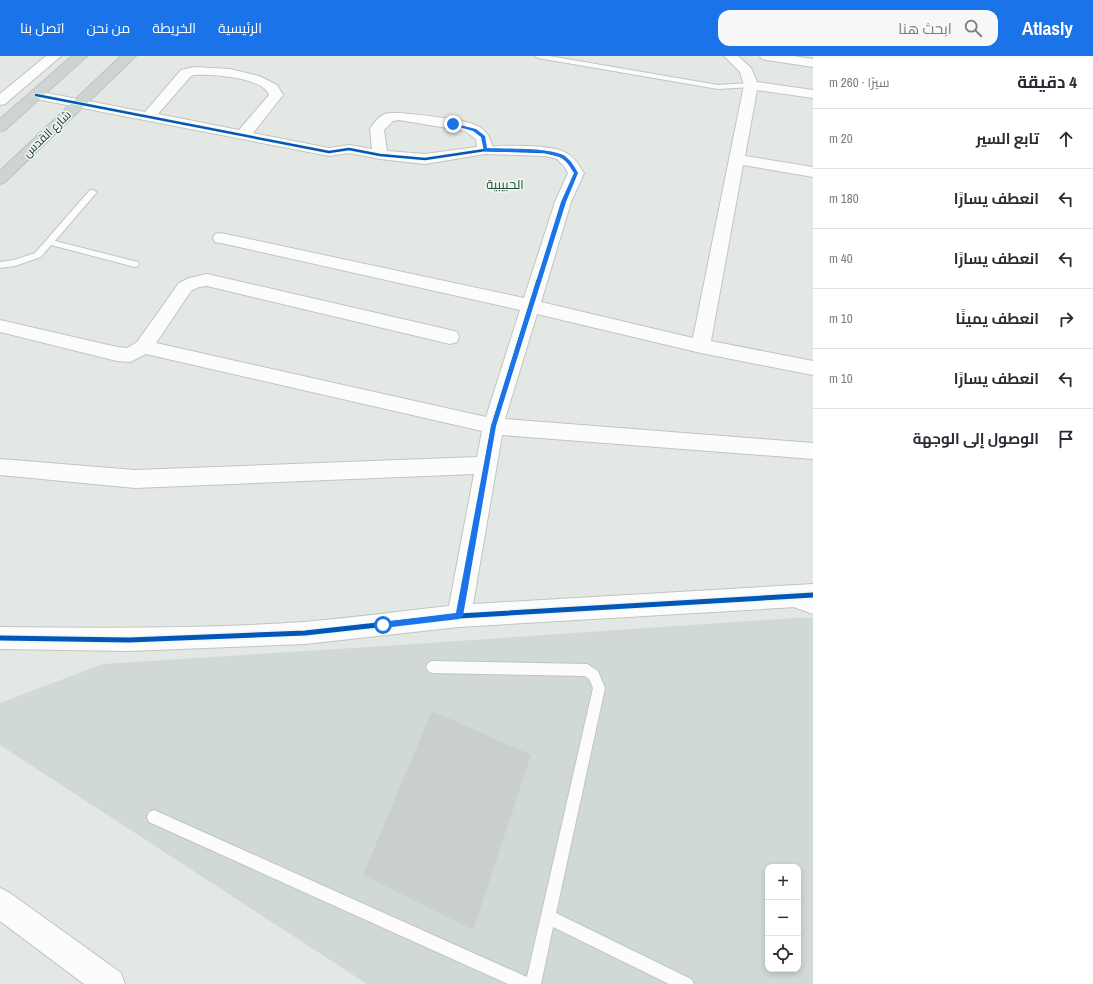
<!DOCTYPE html>
<html lang="ar">
<head>
<meta charset="utf-8">
<style>
	:root { --surface:#fff; --page:#f7f7f7; --text:#2b2b33; --muted:#7c7c81; --line:#e1e1e2; --accent:#1a73e8 }
	body { margin:0; font-family:"Archivo Narrow",Cairo,sans-serif; background:var(--page); color:var(--text); direction:rtl }
	.controls { position:absolute; right:12px; bottom:12px; display:grid; overflow:hidden; border-radius:8px; box-shadow:0 2px 6px #0003 }
	.controls button { width:36px; height:36px; display:grid; place-items:center; padding:0; border:0; border-bottom:1px solid var(--line); background:var(--surface); color:var(--text); font:20px sans-serif }
	.stop { position:absolute; width:12px; height:12px; margin:-9px; border:3px solid #1a73e8; border-radius:50%; background:#fff }
	.stop.end { background:#1a73e8; border-color:#fff; box-shadow:0 1px 4px #0008 }
	.list { margin:0; padding:0; list-style:none }
	h2 { display:flex; justify-content:space-between; align-items:center; height:52px; margin:0; padding:0 16px; font-size:17px }
	h2 small { font-size:13px; font-weight:400; color:var(--muted) }
	.list li { display:grid; grid-template-columns:26px 1fr auto; gap:12px; align-items:center; box-sizing:border-box; height:60px; padding:0 16px; border-top:1px solid var(--line) }
	.list b { display:block; font-size:15px; white-space:nowrap }
	.list em { font-size:13px; font-style:normal; color:var(--muted) }
	.icon { flex:none; width:22px; height:22px; fill:none; stroke:currentColor; stroke-width:2; stroke-linecap:round; stroke-linejoin:round }
	.map { position:relative; flex:none; width:813px; height:928px; overflow:hidden; direction:ltr }
	header { display:flex; align-items:center; gap:24px; box-sizing:border-box; height:56px; padding:0 20px; background:var(--accent); color:#fff }
	header strong { font-size:19px }
	nav { display:flex; gap:22px; margin-inline-start:auto; font-size:14px }
	.search { width:280px; height:36px; background:var(--page); display:flex; align-items:center; gap:10px; box-sizing:border-box; padding:0 14px; border-radius:12px; color:var(--muted); font-size:15px }
	main { display:flex }
	aside { flex:1; background:var(--surface) }
	.map>svg:first-child { display:block }
</style>
</head>
<body>
<header>
<strong>Atlasly</strong>
<div class="search"><svg class="icon" aria-label="search" viewBox="0 0 24 24"><circle cx="10" cy="10" r="6"/><path d="M15 15l6 6"/></svg>ابحث هنا</div>
<nav><a>الرئيسية</a><a>الخريطة</a><a>من نحن</a><a>اتصل بنا</a></nav>
</header>
<main>
<aside>
<h2>4 دقيقة<small>سيرًا · 260 m</small></h2>
<ul class="list">
<li><svg class="icon" aria-label="ahead" viewBox="0 0 24 24"><path d="M12 20V5M6 11l6-6 6 6"/></svg><div><b>تابع السير</b></div><em>20 m</em></li>
<li><svg class="icon" aria-label="left" viewBox="0 0 24 24"><path d="M17 20v-9H6M10 6l-5 5 5 5"/></svg><div><b>انعطف يسارًا</b></div><em>180 m</em></li>
<li><svg class="icon" aria-label="left" viewBox="0 0 24 24"><path d="M17 20v-9H6M10 6l-5 5 5 5"/></svg><div><b>انعطف يسارًا</b></div><em>40 m</em></li>
<li><svg class="icon" aria-label="right" viewBox="0 0 24 24"><path d="M7 20v-9h11M14 6l5 5-5 5"/></svg><div><b>انعطف يمينًا</b></div><em>10 m</em></li>
<li><svg class="icon" aria-label="left" viewBox="0 0 24 24"><path d="M17 20v-9H6M10 6l-5 5 5 5"/></svg><div><b>انعطف يسارًا</b></div><em>10 m</em></li>
<li><svg class="icon" aria-label="arrive" viewBox="0 0 24 24"><path d="M6 21V4h12l-3 4 3 4H6"/></svg><div><b>الوصول إلى الوجهة</b></div></li>
</ul>
</aside>
<div class="map">
<svg width="813" height="928" viewBox="0 0 813 928">
	<rect width="100%" height="100%" fill="#e3e8e5"/>
	<path fill="#d0d9d4" fill-rule="evenodd" d="M795 562H813V928H367L0 689V647L103 608 354 592ZM768 811H798V913H768Z"/>
	<path fill="#c9cfcc" d="M432 655 531 699 473 874 363 819Z"/>
	<g fill="none" stroke-linecap="round" stroke-linejoin="round">
		<g stroke="#c0c5c2" stroke-width="2">
			<path id="service" d="M535 0H549L718 29 751 27 754 29 751 31 718 33 538 2Z
				M90 134H93L97 136 55 185 138 206 139 208 138 210 135 211 51 189 41 201 15 210 0 212V206L14 204 35 197Z
				M792 540 813 548V558L788 549 786 545 788 541Z
				M432 605 587 608 598 615 605 632 556 857 691 923 694 928H669L553 871 541 928H508L149 766 147 761 149 756 154 754 527 921 593 632 589 623 585 620 432 617 428 615 426 611 428 607Z"/>
		</g>
		<g stroke="#c0c5c2" stroke-width="2">
			<path id="minor" d="M46 0H61L5 48 0 49V38Z
				M724 0H738L751 12 757 26 813 34V42L757 34 745 100 813 111V121L743 109 711 285 813 305V319L701 297 537 258 505 363 813 387V403L502 379 473 548 813 528V550L459 571 305 588 129 595 0 593V571C101 572 203 573 304 566 352 562 401 555 449 550L474 418 135 432 0 419V403L135 414 477 401 482 375 146 298 130 306 117 305 0 276V264L117 291 127 292 137 286 179 227 189 222 207 218 450 274 457 276 459 281 457 286 450 288 207 230 199 231 191 235 156 287 486 361 520 254 221 187 215 186 213 182 215 178 221 177 524 242 555 146 568 117 564 110 557 103 545 100 485 98 425 108 380 103 349 97 329 100 36 43 31 42 29 39 31 36 36 35 145 56 181 14 194 11 230 13 259 20 277 29 283 39 253 77 329 92 349 89 372 93 370 73C373 68 379 60 385 58 393 54 463 64 473 68 484 72 490 79 492 90 510 90 554 88 568 98 576 103 579 110 584 117L571 146 541 246 693 282 744 29 740 16ZM194 19C210 18 263 21 269 39L239 74 158 58 191 20ZM399 64 465 75 476 83 477 91 425 98 387 95 384 74 393 65Z
				M760 0H793L813 3V11L767 4 762 3Z"/>
		</g>
		<g stroke="#c0c5c2" stroke-width="2">
			<path id="tertiary" d="M0 832 10 837 121 917 125 928H84L0 865Z"/>
		</g>
		<g stroke="#bcc5c0" stroke-width="2">
			<path id="primary" d="M72 0H87L5 74 0 75V63Z
				M121 0H136L5 126 0 128V115Z"/>
		</g>
		<use href="#service" fill="#fbfcfb" fill-rule="evenodd"/>
		<use href="#minor" fill="#fbfcfb" fill-rule="evenodd"/>
		<use href="#tertiary" fill="#fbfcfb" fill-rule="evenodd"/>
		<use href="#primary" fill="#cdd4d1" fill-rule="evenodd"/>
		<g stroke="#f0f7f2" stroke-width="4">
			<path id="cycleway-far2" d="M36 39 329 96 349 93 380 99 425 103 485 94 545 96 562 100 570 107 576 117 563 146 538 226"/>
		</g>
		<g stroke="#f0f7f2" stroke-width="6">
			<path id="cycleway-far1" d="M465 527 493 370 538 225"/>
		</g>
		<g stroke="#f0f7f2" stroke-width="8">
			<path id="cycleway" d="M459 560 465 526
				M0 582 129 584 305 577 459 560 813 539"/>
		</g>
		<use href="#cycleway-far2" stroke="#0057b8" stroke-width="2.5"/>
		<use href="#cycleway-far1" stroke="#0057b8" stroke-width="3.5"/>
		<use href="#cycleway" stroke="#0057b8" stroke-width="5"/>
	</g>
	<path fill="#1a73e8" d="M452 67 476 73 485 80 487 92C506 93 550 91 565 100 571 105 574 110 578 117L566 146 496 370 463 560 459 563 383 572 380 569 383 566 456 557 491 370 561 146 574 117C570 111 567 104 559 101 538 92 507 98 484 95L481 81 473 75 452 69Z"/>
	<g text-anchor="middle" dominant-baseline="central" stroke-width="3" stroke-linejoin="round" paint-order="stroke">
		<g font-size="12" fill="#213b2f" stroke="#f0f7f2">
			<text transform="translate(47 78) rotate(-44)">شارع القدس</text>
		</g>
		<g font-size="13" fill="#1d4d38" stroke="#f0f7f2">
			<text x="505" y="128">الحبيبية</text>
		</g>
	</g>
</svg>
<div class="controls">
<button>+</button>
<button>−</button>
<button><svg class="icon" aria-label="locate" viewBox="0 0 24 24"><circle cx="12" cy="12" r="6"/><path d="M12 2v4M12 18v4M2 12h4M18 12h4"/></svg></button>
</div>
<div class="stop" style="left:383px;top:569px"></div>
<div class="stop end" style="left:453px;top:68px"></div>
</div>
</main>
</body>
</html>
